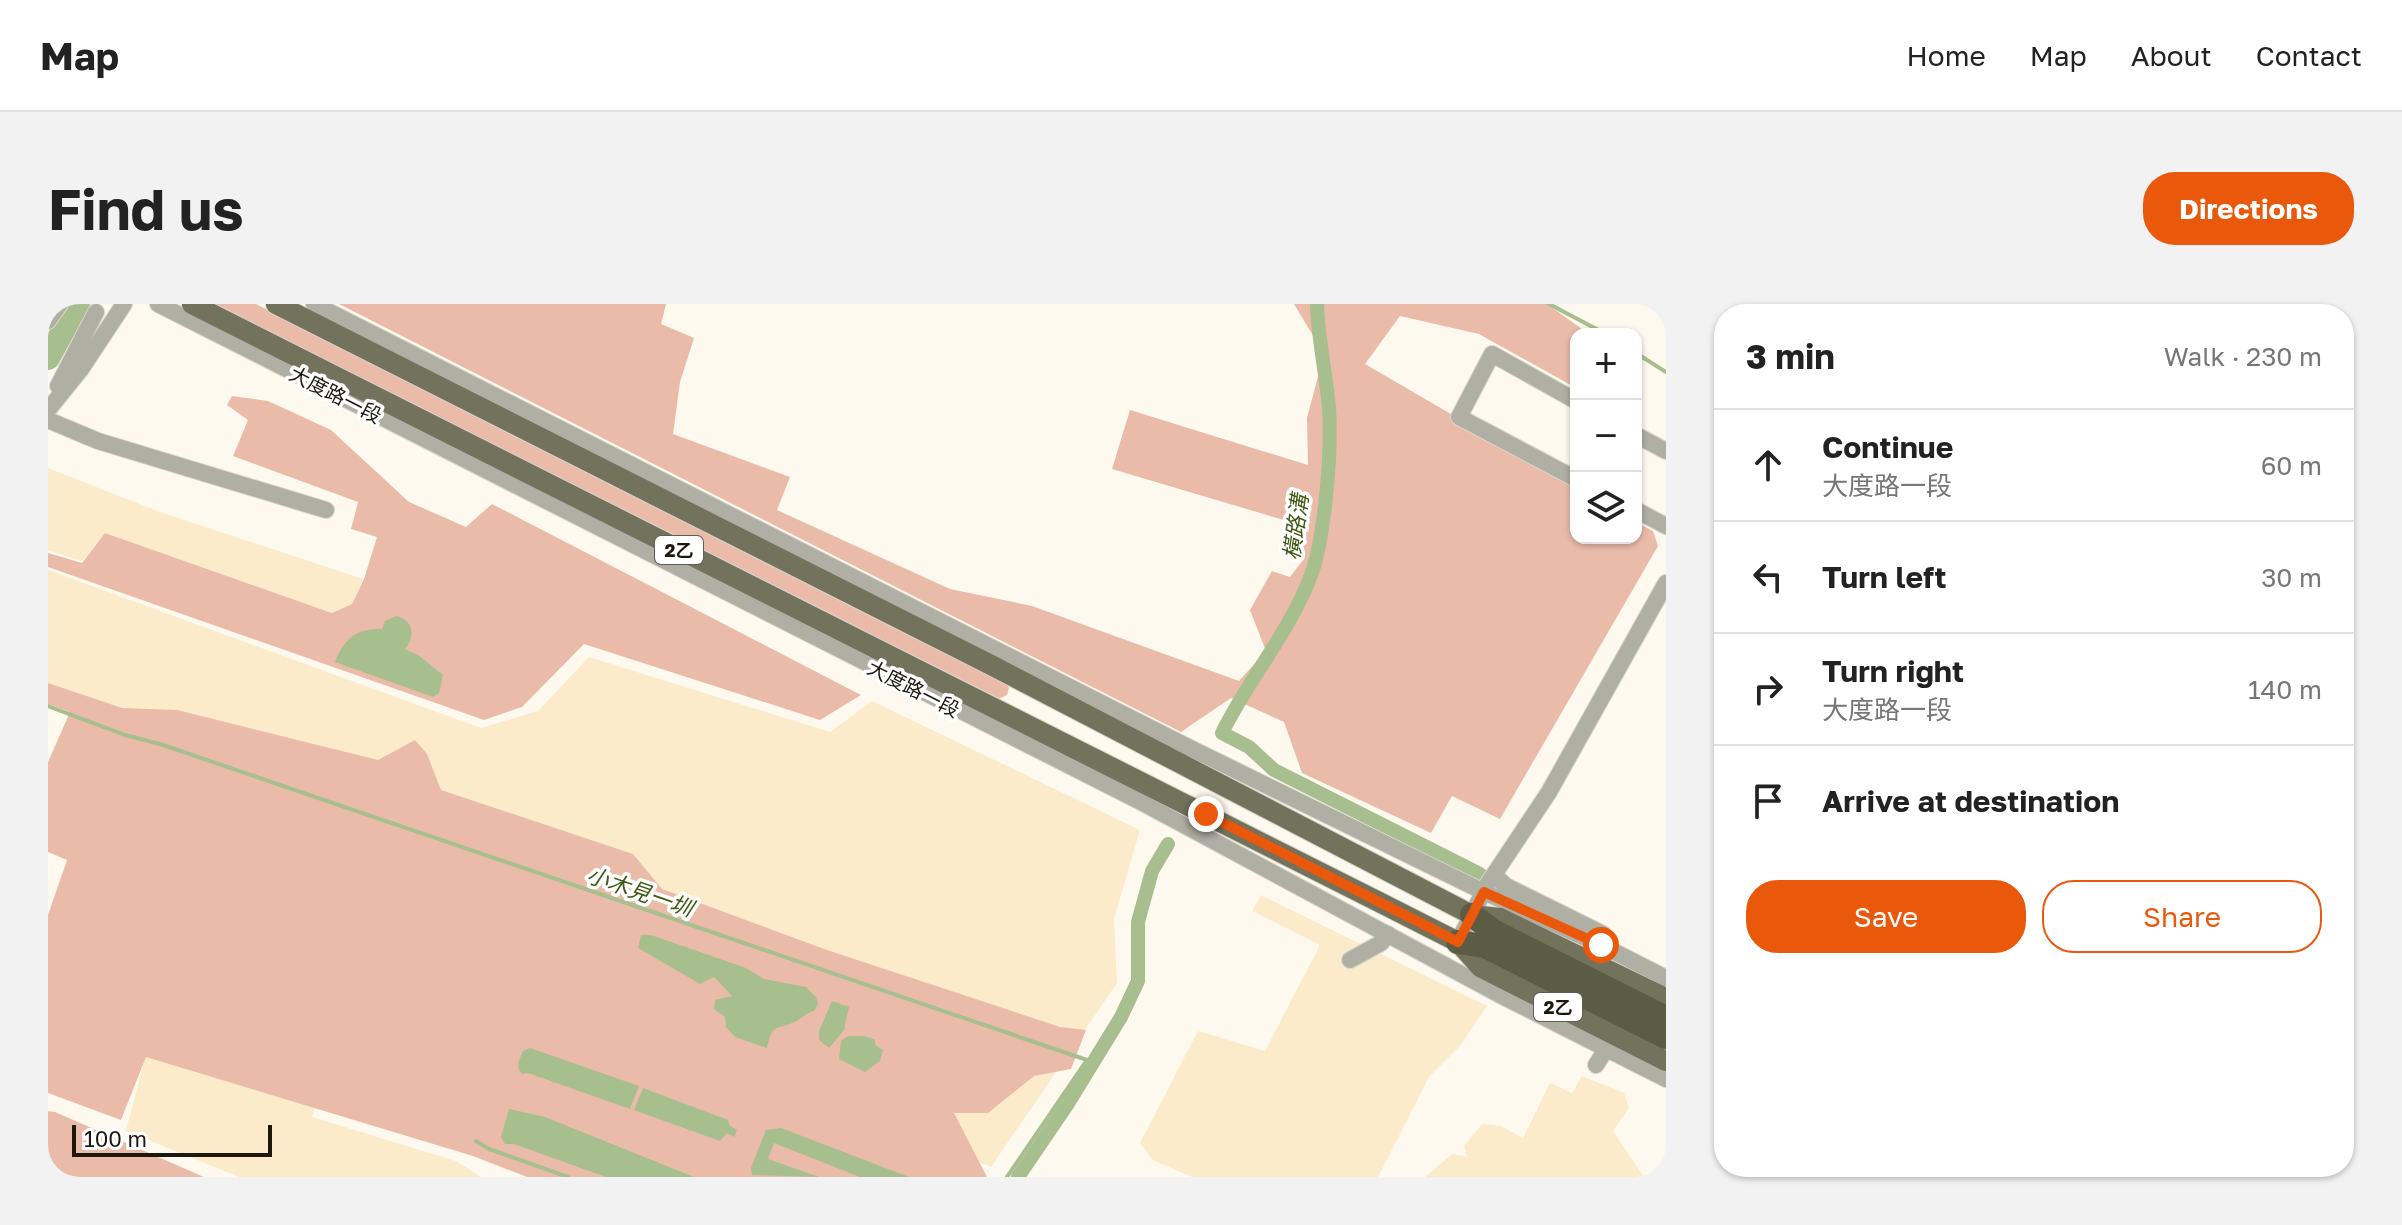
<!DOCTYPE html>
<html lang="en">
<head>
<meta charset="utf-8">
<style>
	:root { --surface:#fff; --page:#f2f2f2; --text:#222; --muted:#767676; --line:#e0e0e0; --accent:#ea580c }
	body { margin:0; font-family:"Golos Text","Noto Sans TC",sans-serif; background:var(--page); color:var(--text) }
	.controls { position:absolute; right:24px; top:24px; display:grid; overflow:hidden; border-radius:16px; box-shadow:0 2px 6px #0004 }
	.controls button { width:72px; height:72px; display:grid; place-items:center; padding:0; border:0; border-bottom:2px solid var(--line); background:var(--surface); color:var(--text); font:40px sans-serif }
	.scale { position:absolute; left:24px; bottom:20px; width:200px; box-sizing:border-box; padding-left:8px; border:4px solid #1c180f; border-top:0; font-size:22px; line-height:28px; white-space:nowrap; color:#1c180f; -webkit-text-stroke:6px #fff; paint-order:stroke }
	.stop { position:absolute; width:24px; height:24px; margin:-18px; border:6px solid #ea580c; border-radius:50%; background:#fff }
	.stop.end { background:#ea580c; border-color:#fff; box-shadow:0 2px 8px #0008 }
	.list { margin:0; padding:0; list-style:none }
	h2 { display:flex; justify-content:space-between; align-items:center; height:104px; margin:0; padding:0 32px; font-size:34px }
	h2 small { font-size:26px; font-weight:400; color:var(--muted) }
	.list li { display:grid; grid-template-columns:52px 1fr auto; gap:24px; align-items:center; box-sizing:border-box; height:112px; padding:0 32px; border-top:2px solid var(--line) }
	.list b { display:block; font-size:30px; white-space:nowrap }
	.list p { margin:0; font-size:26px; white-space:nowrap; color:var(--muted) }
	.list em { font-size:26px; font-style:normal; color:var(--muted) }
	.actions { display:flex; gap:16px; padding:24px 32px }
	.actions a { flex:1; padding:18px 0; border:2px solid var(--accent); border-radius:32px; text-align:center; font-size:28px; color:var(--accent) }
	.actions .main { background:var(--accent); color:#fff }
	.icon { flex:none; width:44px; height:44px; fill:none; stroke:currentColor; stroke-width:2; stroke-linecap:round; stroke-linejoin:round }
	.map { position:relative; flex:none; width:1618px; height:873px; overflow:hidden; border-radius:32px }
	header { display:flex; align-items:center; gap:48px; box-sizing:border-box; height:112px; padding:0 40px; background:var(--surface); border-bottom:2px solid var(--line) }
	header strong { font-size:38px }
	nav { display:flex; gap:44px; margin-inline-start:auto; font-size:28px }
	.intro { display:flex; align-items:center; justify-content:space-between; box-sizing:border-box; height:192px; padding:0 48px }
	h1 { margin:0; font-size:56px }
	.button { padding:20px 36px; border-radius:32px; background:var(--accent); color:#fff; font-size:28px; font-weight:700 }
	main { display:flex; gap:48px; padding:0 48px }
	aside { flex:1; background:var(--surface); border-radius:32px; box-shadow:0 2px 6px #0004 }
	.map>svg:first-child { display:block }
</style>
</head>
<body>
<header>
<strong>Map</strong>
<nav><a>Home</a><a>Map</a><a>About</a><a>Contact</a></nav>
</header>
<div class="intro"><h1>Find us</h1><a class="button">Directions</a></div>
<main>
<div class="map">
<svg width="1618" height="873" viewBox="0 0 1618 873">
	<rect width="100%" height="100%" fill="#fef9ef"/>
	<path fill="#fbebca" d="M0 164 109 207 315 275 304 300 284 309 57 229 34 257 0 246Z
		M0 266 433 424 490 407 541 353 782 428 824 397 1092 526 1066 615 1069 679 943 863 605 723 285 729 264 813 408 857 433 873H191L78 827 109 707 33 545 49 403 0 384Z
		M1213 591 1439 702 1412 742 1381 773 1330 873H1144L1105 856 1092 839 1150 727 1217 747 1272 641 1204 607Z
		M1534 772 1576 789 1581 804 1565 827 1596 873H1377L1404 850 1419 853 1416 842 1434 820 1453 822 1475 834 1502 779 1524 789Z"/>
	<path fill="#eabba9" d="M165 0H208L907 354 958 377 961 384 959 391 951 395 902 372Z
		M291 0H618L613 20 646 34 632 78 625 130 742 173 729 206 902 285 984 302 1191 377 1218 347 1202 306 1224 267 1242 273 1255 256 1256 222 1064 165 1082 106 1260 161 1259 114 1276 50 1246 0H1499L1541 30H1528V84L1431 30 1352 12 1317 60 1528 183V234H1588V218L1605 227 1610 242 1452 515 1404 492 1383 529 1254 469 1236 418 1183 394 1133 428Z
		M184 92 220 97 283 126 361 198 418 223 444 200 813 391 772 416 536 340 474 403 436 416 0 263V249L34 259 57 229 284 309 304 300 316 275 329 233 303 225 310 198 185 152 200 116 179 101Z
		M0 379 74 404 129 406 330 456 367 436 379 450 393 486 585 550 614 585 776 645 1012 723 1038 726 1023 765 986 772 940 809H906L939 873H479L425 852 98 753 73 816 0 789V611L19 556 0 548V458L22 408 0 400Z
		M0 807 7 808 156 873H15L10 867 0 864Z"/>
	<path fill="#a7be8e" d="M348 312C365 316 368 332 357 345L370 351 395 371 391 389 385 393 287 358C296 335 308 324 334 325L337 317Z
		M593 631H603L698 664 716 675 758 683 768 693 770 700 766 707C757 709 755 714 747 718 728 726 724 719 719 744L687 733 678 723 677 713 666 705 667 696 684 692 666 673 652 680 590 644Z
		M784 697 801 703 796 726 781 744 771 736V727Z
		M800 732H817L827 736V741L835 746 832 757 817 768 791 755 793 737Z
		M482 744 591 782 582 805 480 769 474 770 471 766 470 759 475 747Z
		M595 784 680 816 682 822 689 826 686 833 679 829 672 837 586 806Z
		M461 805 497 813 646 873H558L466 840H457L453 833Z
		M733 824 861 873H812L726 839 720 855 771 873 704 871 703 864 718 826Z"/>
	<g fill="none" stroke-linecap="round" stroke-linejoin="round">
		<path stroke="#a7be8e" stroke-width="4" d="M1501 0 1558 30
			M1588 49 1618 68
			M0 402 77 431 112 440 1039 756 959 873
			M428 837 441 845 520 873"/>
		<path stroke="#a7be8e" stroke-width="14" d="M1269 0C1270 35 1278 69 1281 104 1284 145 1277 236 1262 274 1240 330 1200 376 1174 429L1201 443 1226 466 1432 570
			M970 873 1019 801 1073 713 1090 677V618L1104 567 1120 540"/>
		<path stroke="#a7be8e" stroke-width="24" d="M0 54 30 0"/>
		<g stroke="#dad5cb" stroke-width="18">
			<path id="minor" d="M110 0 1093 498 1454 692 1618 775
				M266 0 1140 443 1436 588 1553 641 1618 674
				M0 17 12 0
				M10 82 48 8
				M1528 97 1444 50 1411 113 1528 175
				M0 106 33 65 76 0
				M0 116 50 137 278 206
				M1588 131 1618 147
				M1588 206 1618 222
				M1446 571 1458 582 1555 630
				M1410 638 1439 581 1501 488 1618 279
				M1302 656 1333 639 1340 630
				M1548 761 1558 745"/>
		</g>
		<g stroke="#dad5cb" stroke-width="22">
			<path id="major" d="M144 0 1333 599 1410 638 1432 663 1618 757
				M228 0 943 361 1424 611 1452 614 1618 694"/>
		</g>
		<g stroke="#dad5cb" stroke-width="26">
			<path id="highway" d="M1424 611 1445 627 1618 714
				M1410 638 1437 642 1618 733"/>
		</g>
		<use href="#minor" stroke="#afafa4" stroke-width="16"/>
		<use href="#major" stroke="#72725d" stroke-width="20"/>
		<use href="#highway" stroke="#5c5c44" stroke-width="24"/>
	</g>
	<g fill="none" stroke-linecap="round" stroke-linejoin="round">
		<path stroke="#ea580c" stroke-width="10" d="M1158 510 1410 638 1436 588 1553 641"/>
	</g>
	<g text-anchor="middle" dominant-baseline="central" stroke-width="7" stroke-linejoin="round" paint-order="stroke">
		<g fill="#fff" stroke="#605d57" stroke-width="2">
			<rect x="607" y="232" width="48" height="28" rx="6"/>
			<rect x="1486" y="689" width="48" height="28" rx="6"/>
		</g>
		<g font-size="18" font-weight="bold" fill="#1c180f">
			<text x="631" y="246">2乙</text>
			<text x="1510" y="703">2乙</text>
		</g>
		<g font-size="20" fill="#1c180f" stroke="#fff">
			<text transform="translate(288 90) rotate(27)">大度路一段</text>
			<text transform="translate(866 384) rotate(27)">大度路一段</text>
		</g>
		<g font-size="22" font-style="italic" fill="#3f5a14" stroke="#fff">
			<text transform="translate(1247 223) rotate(-82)">橫路溝</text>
			<text transform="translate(592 587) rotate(19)">小木見一圳</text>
		</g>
	</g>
</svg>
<div class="controls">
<button>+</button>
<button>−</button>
<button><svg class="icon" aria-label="layers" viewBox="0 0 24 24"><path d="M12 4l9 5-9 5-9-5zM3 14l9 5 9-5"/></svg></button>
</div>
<div class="scale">100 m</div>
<div class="stop" style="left:1553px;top:641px"></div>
<div class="stop end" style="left:1158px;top:510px"></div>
</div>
<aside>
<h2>3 min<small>Walk · 230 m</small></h2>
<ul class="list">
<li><svg class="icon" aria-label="ahead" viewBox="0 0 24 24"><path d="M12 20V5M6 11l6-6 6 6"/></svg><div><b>Continue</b><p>大度路一段</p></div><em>60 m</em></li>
<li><svg class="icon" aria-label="left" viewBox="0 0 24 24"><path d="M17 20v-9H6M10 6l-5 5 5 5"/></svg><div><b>Turn left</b></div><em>30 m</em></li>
<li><svg class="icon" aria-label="right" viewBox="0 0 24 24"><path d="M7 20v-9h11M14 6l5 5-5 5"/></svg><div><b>Turn right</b><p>大度路一段</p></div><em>140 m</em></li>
<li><svg class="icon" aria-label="arrive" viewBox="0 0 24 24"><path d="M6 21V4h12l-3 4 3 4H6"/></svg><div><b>Arrive at destination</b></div></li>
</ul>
<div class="actions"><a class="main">Save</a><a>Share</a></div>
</aside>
</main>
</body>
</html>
